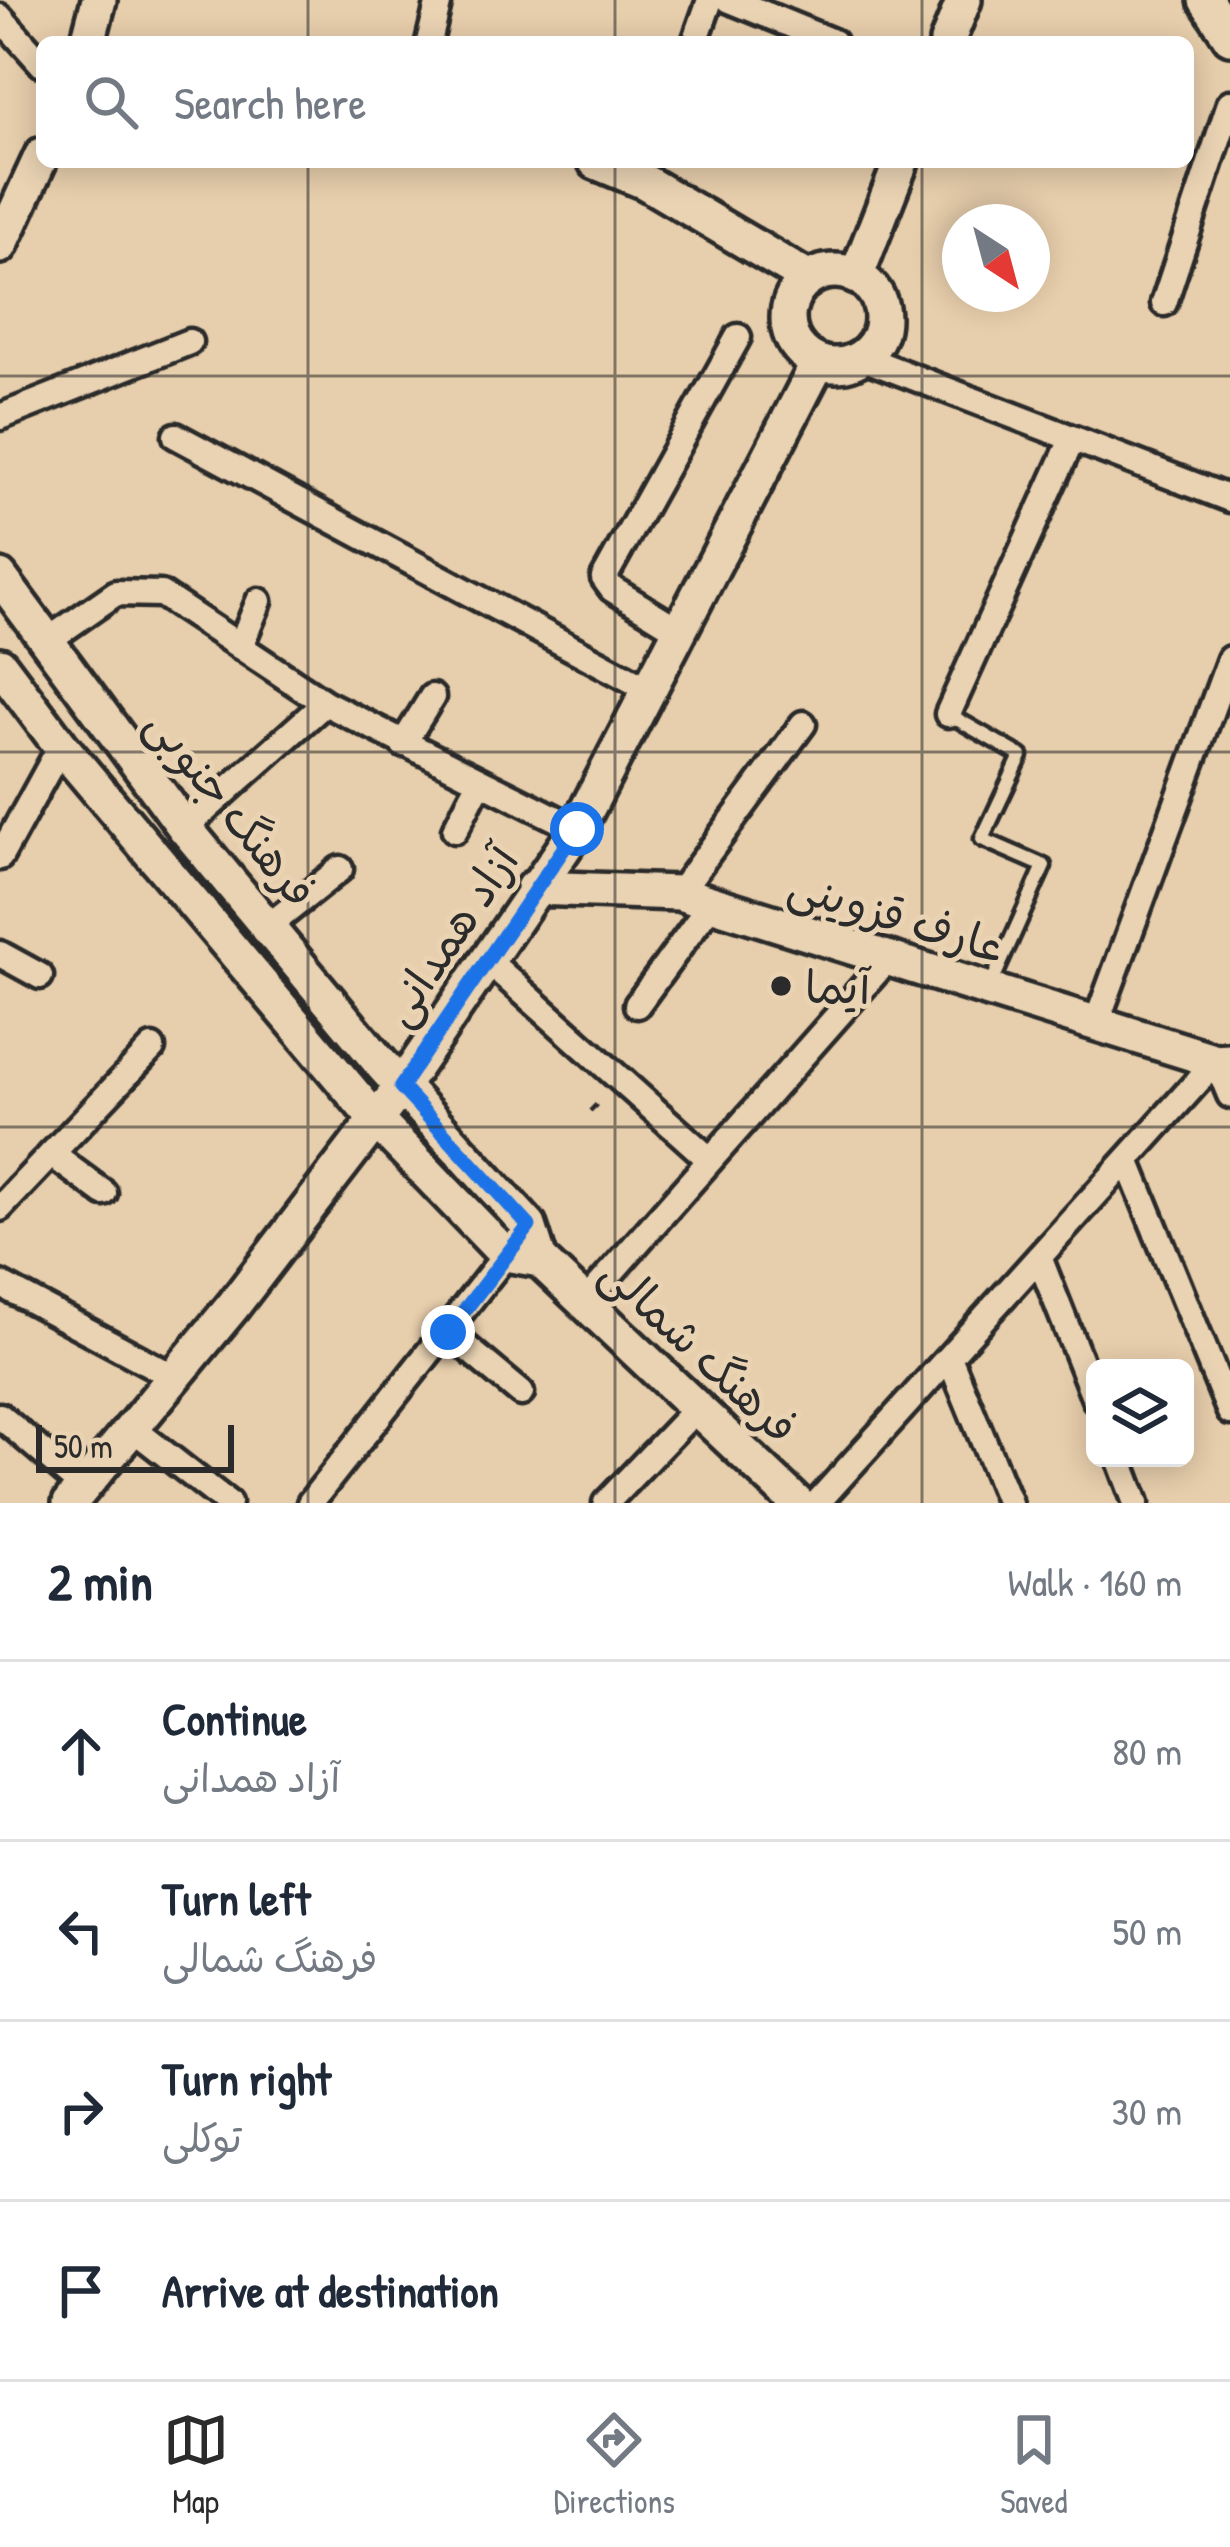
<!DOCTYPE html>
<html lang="en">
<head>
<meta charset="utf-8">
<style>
	:root { --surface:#fff; --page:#f6f6f7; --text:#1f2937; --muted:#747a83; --line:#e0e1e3; --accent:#2b2b2b }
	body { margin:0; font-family:"Patrick Hand","Playpen Sans Arabic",sans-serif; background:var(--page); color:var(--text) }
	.controls { position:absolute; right:36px; bottom:36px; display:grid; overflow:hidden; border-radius:18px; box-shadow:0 6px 30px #0003 }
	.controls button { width:108px; height:108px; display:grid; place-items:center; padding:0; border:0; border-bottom:3px solid var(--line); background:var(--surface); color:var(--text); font:60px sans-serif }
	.compass { position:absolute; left:942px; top:204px; width:108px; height:108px; border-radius:50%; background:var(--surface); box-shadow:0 6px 30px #0003; rotate:144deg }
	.scale { position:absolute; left:36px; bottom:30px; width:198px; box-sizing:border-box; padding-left:12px; border:6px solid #2b2b2b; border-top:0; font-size:33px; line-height:42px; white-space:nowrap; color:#2b2b2b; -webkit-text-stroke:9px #ead3b3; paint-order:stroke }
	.stop { position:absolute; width:36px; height:36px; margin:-27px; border:9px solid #1a73e8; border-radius:50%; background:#fff }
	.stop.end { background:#1a73e8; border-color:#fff; box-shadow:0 3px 12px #0008 }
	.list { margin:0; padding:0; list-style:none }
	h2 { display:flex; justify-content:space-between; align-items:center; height:156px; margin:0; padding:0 48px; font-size:51px }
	h2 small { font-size:39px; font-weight:400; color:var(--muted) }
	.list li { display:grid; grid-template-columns:78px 1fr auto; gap:36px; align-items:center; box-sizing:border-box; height:180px; padding:0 48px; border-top:3px solid var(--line) }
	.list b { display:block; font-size:45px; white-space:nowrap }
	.list p { margin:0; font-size:39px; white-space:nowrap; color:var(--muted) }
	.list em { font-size:39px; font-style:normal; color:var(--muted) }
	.icon { flex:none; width:66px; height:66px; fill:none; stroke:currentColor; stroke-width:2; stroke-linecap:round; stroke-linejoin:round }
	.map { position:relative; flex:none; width:1230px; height:1503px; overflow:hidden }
	.search { position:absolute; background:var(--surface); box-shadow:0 6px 30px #0003; left:36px; right:36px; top:36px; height:132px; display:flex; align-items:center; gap:30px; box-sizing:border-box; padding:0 42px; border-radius:18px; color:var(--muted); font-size:45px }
	.sheet { height:876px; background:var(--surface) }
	nav { display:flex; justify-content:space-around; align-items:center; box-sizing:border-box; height:168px; border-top:3px solid var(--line); background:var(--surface); font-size:33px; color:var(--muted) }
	nav a { display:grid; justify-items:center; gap:6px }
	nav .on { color:var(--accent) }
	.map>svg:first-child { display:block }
</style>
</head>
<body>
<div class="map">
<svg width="1230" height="1503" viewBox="0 0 1230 1503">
	<rect width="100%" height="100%" fill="#e7ceac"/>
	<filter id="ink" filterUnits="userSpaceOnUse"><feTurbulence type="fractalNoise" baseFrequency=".00833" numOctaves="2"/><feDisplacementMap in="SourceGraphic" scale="24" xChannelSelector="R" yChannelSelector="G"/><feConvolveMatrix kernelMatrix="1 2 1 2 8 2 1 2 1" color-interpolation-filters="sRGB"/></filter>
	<g filter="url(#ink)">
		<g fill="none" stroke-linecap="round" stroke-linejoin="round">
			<g stroke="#2b2b2b" stroke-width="21">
				<path id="lane" d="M948 714 1021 756 982 839 1044 866 989 989"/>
			</g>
			<g stroke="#2b2b2b" stroke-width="33">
				<path id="street" d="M730 0 833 42
					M0 17 42 64
					M429 42 439 0
					M695 42 710 0
					M1164 303 1230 103
					M861 357 1230 499
					M0 417 189 342
					M176 436 650 690
					M679 630 612 589 604 578 738 337
					M47 641 116 593 161 594 325 703 577 829
					M240 647 259 601
					M948 714 1071 442
					M403 744 432 697
					M185 828 325 703
					M455 830 479 783
					M0 857 61 746
					M679 893 803 724
					M270 925 340 869
					M0 954 40 976
					M486 959 710 1160
					M637 1005 710 905
					M1097 1021 1230 659
					M51 1154 104 1193
					M1127 1160 1230 1412
					M0 1208 152 1048
					M1039 1257 1095 1399
					M0 1284 174 1377
					M585 1302 885 962
					M448 1332 521 1393
					M949 1357 1009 1503
					M0 1416 83 1487
					M132 1428 228 1503
					M1119 1458 1136 1503
					M310 1503 516 1242
					M606 1503 697 1408
					M817 1503 1216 1061 1230 1095"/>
			</g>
			<g stroke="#2b2b2b" stroke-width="42">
				<path id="secondary" d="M1206 0 1230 37
					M88 42 99 0
					M947 42 964 0
					M596 162 645 182 809 279
					M0 246 42 155
					M788 318a47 47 0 1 1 94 0a47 47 0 1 1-94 0Z
					M856 277 901 162
					M0 577 185 828 382 1065 529 1226 540 1260 797 1503
					M0 665 61 746 375 1119 505 1254 540 1260
					M533 888 679 893 1216 1061 1230 1060
					M70 1503 233 1306 401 1087 577 829 818 363"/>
			</g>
			<path stroke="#2b2b2b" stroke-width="4.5" stroke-dasharray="9 9" stroke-linecap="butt" d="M590 1111 602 1099"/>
			<use href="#lane" stroke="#ead3b3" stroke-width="12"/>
			<use href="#street" stroke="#ead3b3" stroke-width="24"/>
			<use href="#secondary" stroke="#ead3b3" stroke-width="33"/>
		</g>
	</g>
	<g fill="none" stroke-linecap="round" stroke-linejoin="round" filter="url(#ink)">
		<path stroke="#1a73e8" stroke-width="15" d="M448 1332 529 1226 401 1087 577 829"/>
	</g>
	<path fill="none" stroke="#2b2b2b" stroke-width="3" stroke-opacity="0.55" d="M308 0V42M615 0V42M922 0V42M308 162V1503M615 162V1503M922 162V1503M0 376H1230M0 752H1230M0 1127H1230"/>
	<circle fill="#2b2b2b" stroke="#ead3b3" stroke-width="4.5" cx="781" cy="986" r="12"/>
	<g text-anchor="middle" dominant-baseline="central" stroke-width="10" stroke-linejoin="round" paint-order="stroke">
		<g font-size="45" fill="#2b2b2b" stroke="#ead3b3">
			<text transform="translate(232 807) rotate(51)">فرهنگ جنوبی</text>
			<text transform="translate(897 915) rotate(17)">عارف قزوینی</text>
			<text transform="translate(449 935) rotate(-56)">آزاد همدانی</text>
			<text transform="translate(700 1349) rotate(43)">فرهنگ شمالی</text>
		</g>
		<g font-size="45" fill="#2b2b2b" stroke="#ead3b3" text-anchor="start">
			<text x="805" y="986">آيما</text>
		</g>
	</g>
</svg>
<div class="controls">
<button><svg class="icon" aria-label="layers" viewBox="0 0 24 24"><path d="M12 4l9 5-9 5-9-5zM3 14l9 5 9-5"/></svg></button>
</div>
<svg class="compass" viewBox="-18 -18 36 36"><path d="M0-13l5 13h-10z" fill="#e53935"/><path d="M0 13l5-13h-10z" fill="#747a83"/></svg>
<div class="scale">50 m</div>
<div class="stop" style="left:577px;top:829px"></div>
<div class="stop end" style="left:448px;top:1332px"></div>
<div class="search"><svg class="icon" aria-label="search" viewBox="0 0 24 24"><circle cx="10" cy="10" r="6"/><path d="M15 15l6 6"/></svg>Search here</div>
</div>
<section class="sheet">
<h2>2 min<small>Walk · 160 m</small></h2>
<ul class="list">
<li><svg class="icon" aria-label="ahead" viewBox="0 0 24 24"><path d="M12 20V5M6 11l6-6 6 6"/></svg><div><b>Continue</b><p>آزاد همدانی</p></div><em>80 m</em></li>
<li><svg class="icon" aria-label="left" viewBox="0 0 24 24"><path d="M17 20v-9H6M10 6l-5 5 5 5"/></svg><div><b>Turn left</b><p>فرهنگ شمالی</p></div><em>50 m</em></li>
<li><svg class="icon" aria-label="right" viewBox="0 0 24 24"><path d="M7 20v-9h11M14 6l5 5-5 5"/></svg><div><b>Turn right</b><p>توکلی</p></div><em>30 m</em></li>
<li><svg class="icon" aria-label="arrive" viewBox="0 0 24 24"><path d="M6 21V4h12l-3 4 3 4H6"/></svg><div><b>Arrive at destination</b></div></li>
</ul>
</section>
<nav>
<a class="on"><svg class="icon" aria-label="map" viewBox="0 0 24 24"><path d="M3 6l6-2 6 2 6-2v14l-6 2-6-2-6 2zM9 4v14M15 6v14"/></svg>Map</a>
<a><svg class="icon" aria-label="directions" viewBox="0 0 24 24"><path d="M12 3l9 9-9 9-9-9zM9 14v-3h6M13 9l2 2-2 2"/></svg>Directions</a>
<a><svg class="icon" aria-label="saved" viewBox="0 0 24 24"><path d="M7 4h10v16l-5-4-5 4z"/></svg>Saved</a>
</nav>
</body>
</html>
